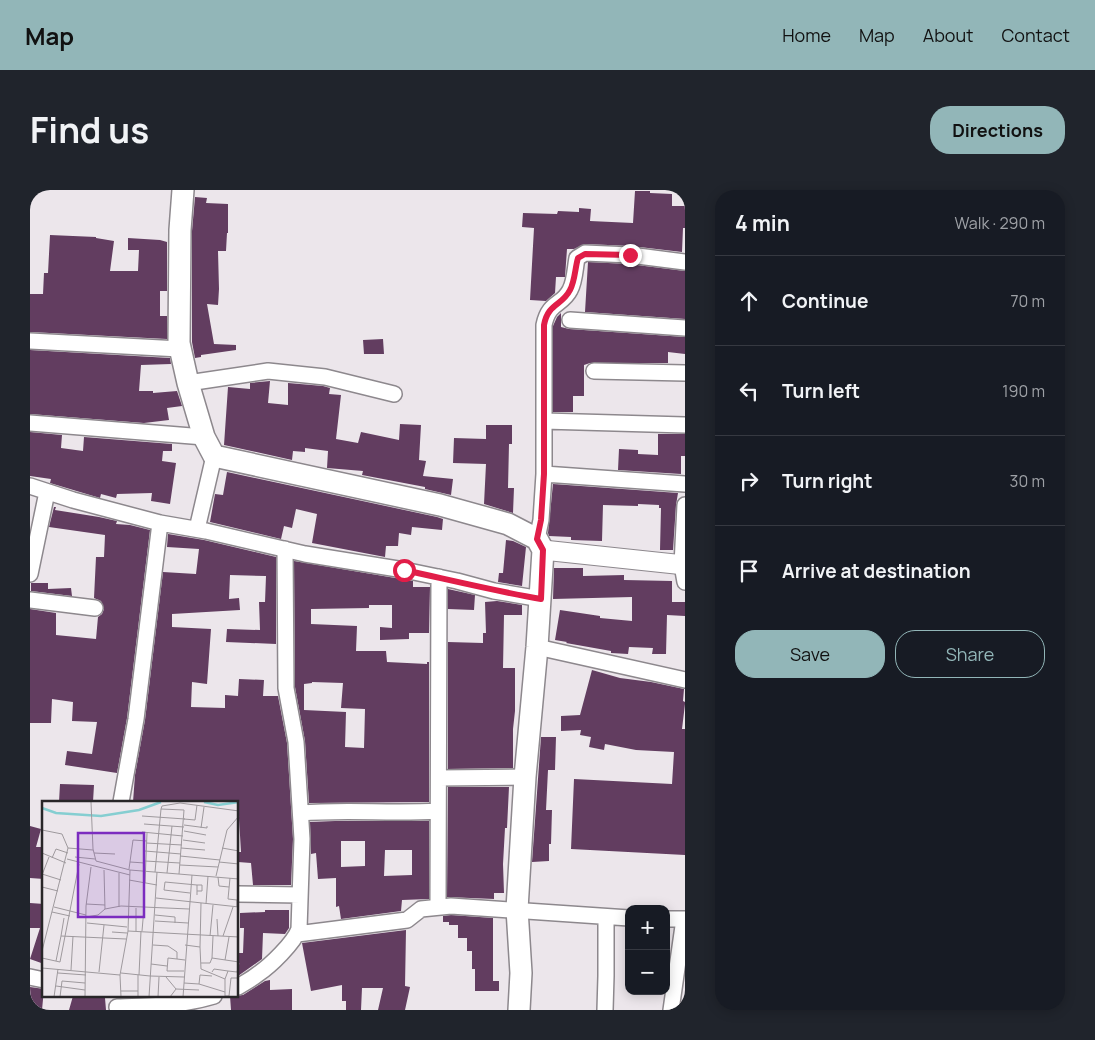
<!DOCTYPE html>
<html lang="en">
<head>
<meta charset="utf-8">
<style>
	:root { --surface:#171b24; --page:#20242c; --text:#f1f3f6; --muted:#9ea1a6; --line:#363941; --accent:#92b6b8 }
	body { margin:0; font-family:Manrope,sans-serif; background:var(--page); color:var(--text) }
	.controls { position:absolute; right:15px; bottom:15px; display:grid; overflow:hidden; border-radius:10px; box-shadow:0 2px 12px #0003 }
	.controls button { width:45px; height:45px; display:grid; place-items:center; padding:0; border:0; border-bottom:1px solid var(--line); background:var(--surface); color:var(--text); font:25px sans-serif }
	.stop { position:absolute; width:15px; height:15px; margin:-11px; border:4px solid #e11d48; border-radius:50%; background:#fff }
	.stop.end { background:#e11d48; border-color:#fff; box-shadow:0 1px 5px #0008 }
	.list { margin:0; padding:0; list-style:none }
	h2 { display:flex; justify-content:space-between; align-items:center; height:65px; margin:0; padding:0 20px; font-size:21px }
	h2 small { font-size:16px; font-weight:400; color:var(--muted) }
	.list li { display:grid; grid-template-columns:32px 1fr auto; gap:15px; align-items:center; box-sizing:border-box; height:90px; padding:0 20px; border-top:1px solid var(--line) }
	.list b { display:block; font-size:19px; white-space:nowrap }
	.list em { font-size:16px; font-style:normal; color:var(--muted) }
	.actions { display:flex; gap:10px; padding:15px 20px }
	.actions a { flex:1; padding:11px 0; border:1px solid var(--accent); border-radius:20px; text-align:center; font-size:18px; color:var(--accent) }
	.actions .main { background:var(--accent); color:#111 }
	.icon { flex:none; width:28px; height:28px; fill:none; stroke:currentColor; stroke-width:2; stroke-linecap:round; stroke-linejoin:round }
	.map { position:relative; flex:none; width:655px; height:820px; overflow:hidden; border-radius:20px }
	header { display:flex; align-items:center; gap:30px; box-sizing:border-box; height:70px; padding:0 25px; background:var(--accent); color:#111 }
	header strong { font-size:24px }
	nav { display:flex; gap:28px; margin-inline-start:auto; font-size:18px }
	.intro { display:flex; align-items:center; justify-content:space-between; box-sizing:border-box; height:120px; padding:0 30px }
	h1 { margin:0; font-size:35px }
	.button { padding:12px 22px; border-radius:20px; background:var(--accent); color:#111; font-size:18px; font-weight:700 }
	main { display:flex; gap:30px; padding:0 30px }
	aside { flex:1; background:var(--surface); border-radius:20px; box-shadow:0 2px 12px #0003 }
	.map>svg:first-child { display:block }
</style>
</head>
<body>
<header>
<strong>Map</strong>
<nav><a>Home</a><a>Map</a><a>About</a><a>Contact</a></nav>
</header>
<div class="intro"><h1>Find us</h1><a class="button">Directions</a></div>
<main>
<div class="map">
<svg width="655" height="820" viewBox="0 0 655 820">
	<rect width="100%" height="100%" fill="#ece6eb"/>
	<path fill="#623d60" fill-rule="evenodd" d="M605 1H620V3L642 4V16H655V38H653L652 62 601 56 555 54 544 59H537L535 87H526L525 103 516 111 500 110 504 38 492 37 493 23 527 24 528 21 549 22V18L561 19 560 31 603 33Z
		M165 7 177 8 176 13 198 14V43H197L196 61H188L189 99 188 115 177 114 184 154 206 155V160L171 165V167L165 168 162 152V41Z
		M20 45 66 47V48L84 51 80 81H108L109 60H98V48L130 50 137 52V101H130V126H137V149L0 142V104H13L14 83H18Z
		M558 72 599 74 655 81V129L555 122Z
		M531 123V137L539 139 655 147V164L638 162V173H560L554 175V206H543V222H523V136L527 127Z
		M353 149 354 164H334L333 150Z
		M0 160 140 168 141 174 111 175 109 201H123V203L147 201 152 216 137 218 139 230 114 233 0 224Z
		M240 191 238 213 258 215V193L293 196 300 198 299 204 311 205 306 249 328 253 331 242 369 250 370 234 391 235 389 270 396 271 393 286 423 289 421 305 395 299V297L332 285 333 281 297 278 298 261 275 258V262L263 261 262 270 194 255 198 197 220 199V193Z
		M456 235H482V254H479L478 298H484L483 323 454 314 456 274 423 273 424 248 456 249Z
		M0 242 32 245 31 258 53 261 54 247 142 254V261H133L132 271 146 273 140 314 121 311 122 303 87 304 86 308 71 304 70 308 20 293 21 289 0 286Z
		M628 244H655V266H651V284L588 280 589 259 608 260V264L628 265Z
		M197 282 407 327 413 329 412 340 382 337 381 345 369 343 368 356H356L355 367 282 353 287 324 266 319 262 338 254 336 251 349 180 332 185 304 193 305Z
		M523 294 648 303 646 315 643 360H630L631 318H629V315L608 314V316L573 315 572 351 541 350V347L519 346 518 343Z
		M24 317H26L25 320 69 327 87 331 86 334 100 335 120 340 97 528 87 583 35 575 37 561 62 564 67 532 42 531 43 512 22 509 21 533H0V419L26 423V445L66 449 68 427 72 424 74 419 71 411 64 408 66 367H74L75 345 19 337Z
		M138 344 174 350 246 367V454L196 452 197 439 230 440 229 412H235L236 386 200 385 199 409 209 408 210 420 142 424V437L181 439 177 494 162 492 161 517 195 518V505L208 506 209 489 234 490 233 506H248L257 553 263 649 261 695H223L221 673 208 672V662H211L208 612 159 611V612H103L105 585 115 530 133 382 166 384 169 359 137 357Z
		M476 350 483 351 496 357 492 396 468 392 469 383H473Z
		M264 371 383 391V397H400L399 443H379V449L350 450V437L362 438V415H339V418L281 419V434L327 436 326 461H356L357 472 397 474V472H399V612L279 613 275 551 265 497ZM282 492 313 493 311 518 335 519 334 558 315 557 316 522 274 520V494L282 493Z
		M524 378H553V386L594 385V390L642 391V412H655V426L637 425 636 464H622L623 458 599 457 598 464 581 463V461L536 453 537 452 525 450 530 420 570 426V428L602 431V407L523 409Z
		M1 393H18V399L41 398 42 406 1 401Z
		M418 399 445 405 444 420 418 419Z
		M467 411 492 415V425H474L473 478H485V521L483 539V578L418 579V452L453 453V443H456L455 412Z
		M562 480 590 488 621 492 654 499 653 511 655 512V514L652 539H655V665L541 659 544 589 642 594 644 562 606 560 575 554 574 560 559 557 561 547 550 545 551 540 531 541V526L550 525Z
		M511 547H526L525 580H518L516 620H522L521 654H519V671L502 672Z
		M30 594 64 595 63 612H29Z
		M418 597H479L477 638H475L473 674 474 703H464V709L417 707Z
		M305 631H399V709L372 710 371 721 311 729 309 716 306 717V688L288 689 286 663 281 664 280 632ZM311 651H335V676L311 677ZM355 660H382V685L354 686Z
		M0 636 11 639 6 657H14V689L0 688Z
		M0 713 14 714V774L0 769 10 738H0Z
		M235 720H259V738L255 744 233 743 232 769 208 786V763H213L214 738H210V723L235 722Z
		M421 725 463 728V791H469V801H445V779H442V761H437V748H428V735H419V732H413V726Z
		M376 740 375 796 380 797 375 820H348L353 798H332L331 820H316V811H312V795L281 801 272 753Z
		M240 790V800L262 799V820H201L200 806 213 805 235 791Z
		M0 797 14 799 12 820H1Z
		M43 806H57L56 808H75L76 820H39Z"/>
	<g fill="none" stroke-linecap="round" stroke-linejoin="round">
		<g stroke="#8d888d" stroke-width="18">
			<path id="minor" d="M540 130 655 138
				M0 151 150 159
				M564 181 655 183
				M158 193 238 181 295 187 364 204
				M514 231 655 235
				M0 233 174 247
				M514 284 655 294
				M0 296 43 310 130 333 176 341 275 364 374 380 427 391 464 401 511 409
				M655 315 652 375 655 392
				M167 339 184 266
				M507 349 511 330 514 284V135C519 111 532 116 540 100 545 91 545 78 547 68L555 63 600 65 655 72
				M0 384 17 302
				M0 410 65 418
				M507 457 655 490
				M409 588 495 587
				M91 612 106 529 130 333
				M271 623C316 619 361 624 407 621
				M208 704 270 705
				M408 716 409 387
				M636 729H655
				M267 744 377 730 391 719 421 716 599 728
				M0 787 14 790
				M208 797C214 793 222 789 228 784 240 776 264 753 269 739L272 649 266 552 256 498 255 359
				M87 817C120 816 151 816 184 806
				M575 820 576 786V728
				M641 820 654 729"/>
		</g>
		<g stroke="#8d888d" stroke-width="21">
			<path id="tertiary" d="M513 360 655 375"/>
		</g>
		<g stroke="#8d888d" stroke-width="24">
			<path id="secondary" d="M153 0 150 40 149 153 158 193 174 247 184 266 410 315 478 334 507 349 513 360 507 457 495 587 487 719 491 783 489 820"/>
		</g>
		<use href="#minor" stroke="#fff" stroke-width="15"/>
		<use href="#tertiary" stroke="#fff" stroke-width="19"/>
		<use href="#secondary" stroke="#fff" stroke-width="21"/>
	</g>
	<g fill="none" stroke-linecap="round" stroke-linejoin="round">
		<path stroke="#e11d48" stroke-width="6" d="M374 380C420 390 465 401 511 409L513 360 507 349 511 330 514 284V135C518 113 532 116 540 100 545 91 545 78 548 68L555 64 600 65"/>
	</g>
	<g transform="translate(12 611)">
		<rect width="196" height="196" fill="#ece6eb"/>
		<path fill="none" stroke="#85ced1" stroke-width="2.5" d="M162 1 176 4 197 1M0 7 14 12 59 15 97 9 119 1"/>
		<path fill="none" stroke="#9e999d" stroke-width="1" d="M49 1 51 48 54 60 88 69 86 130M119 8 120 5 138 2 197 10M100 15 143 18M142 18 153 19 155 4M102 23 142 26M142 24 165 27V25M159 27 162 6M0 29 20 33 26 47 0 150M142 30 164 34M100 31 141 35M141 39 163 42M104 42 140 44M26 47 51 49M139 47 163 49M180 47 197 50M103 50 139 53M0 52 24 62M52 52 73 53M138 55 178 59M33 56 53 58M10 57 14 48 26 52M25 58 88 74M103 60 138 62M88 61 103 62M177 61 197 63M138 64 176 66M87 68 91 39 105 40M88 69 197 78M113 71 119 8 142 9 137 73M125 72 130 25M0 73 19 79M0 74 7 56M174 75 185 29 197 15M176 76 177 85 187 86M188 77 186 98 195 99V106M87 79 115 84M103 82 105 32M0 86 16 90M155 90H160V84H155M148 92 122 89 123 81 155 84V94M114 97 197 106M44 103 63 104M164 103 166 75M12 106 44 114M77 106V72M63 108 79 105 147 108M10 111 28 115M113 114 133 116V122M44 116 56 114 63 108 62 69M175 118 176 135M113 120 146 122M45 122 85 126M94 130V107M100 130 102 107M70 131 85 132M19 135 22 117M168 135 171 104M181 135 191 106M111 144 126 145 135 151V158L143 159M143 144 158 146 159 168 183 178M158 146 159 102M0 157 18 161 37 63M170 157 171 135M135 158 126 157 125 170H142M183 159 187 136M14 160 19 135 84 138M159 162H168L170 157 197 161M109 163 125 165M0 167 78 174M29 169 31 135M57 171 62 124M170 171 172 168 186 170M16 172 44 174M79 172 108 175M96 174V196M97 174 99 130M108 175 142 176M124 176 134 188M142 182 157 183 158 174 170 175M157 183 183 191M14 185 43 189M79 190H96M183 195H187L189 177H195M12 196 16 168M18 196 20 180 43 182M43 196 44 105 49 66M79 196 78 174 86 130 197 136M107 196 115 71M116 196 117 176M128 196 134 188 157 189M141 196 150 74M183 196V178L186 170 195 171 197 162"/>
		<path fill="#7b2cbf" fill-opacity="0.15" stroke="#7b2cbf" stroke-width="2.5" d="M36 32H102V116H36Z"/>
		<rect width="196" height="196" fill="none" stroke="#282628" stroke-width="2.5"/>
	</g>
</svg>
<div class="controls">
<button>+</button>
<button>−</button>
</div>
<div class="stop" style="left:374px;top:380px"></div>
<div class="stop end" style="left:600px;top:65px"></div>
</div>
<aside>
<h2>4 min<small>Walk · 290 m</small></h2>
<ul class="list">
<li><svg class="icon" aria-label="ahead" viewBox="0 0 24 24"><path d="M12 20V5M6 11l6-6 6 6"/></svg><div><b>Continue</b></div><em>70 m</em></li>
<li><svg class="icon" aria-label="left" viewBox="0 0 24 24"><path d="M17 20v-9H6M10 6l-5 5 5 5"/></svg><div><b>Turn left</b></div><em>190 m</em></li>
<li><svg class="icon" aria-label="right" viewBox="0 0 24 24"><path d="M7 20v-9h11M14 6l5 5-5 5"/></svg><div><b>Turn right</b></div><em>30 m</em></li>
<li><svg class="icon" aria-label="arrive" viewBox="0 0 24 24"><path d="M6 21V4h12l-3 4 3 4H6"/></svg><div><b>Arrive at destination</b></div></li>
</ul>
<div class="actions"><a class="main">Save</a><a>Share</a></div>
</aside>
</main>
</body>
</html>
